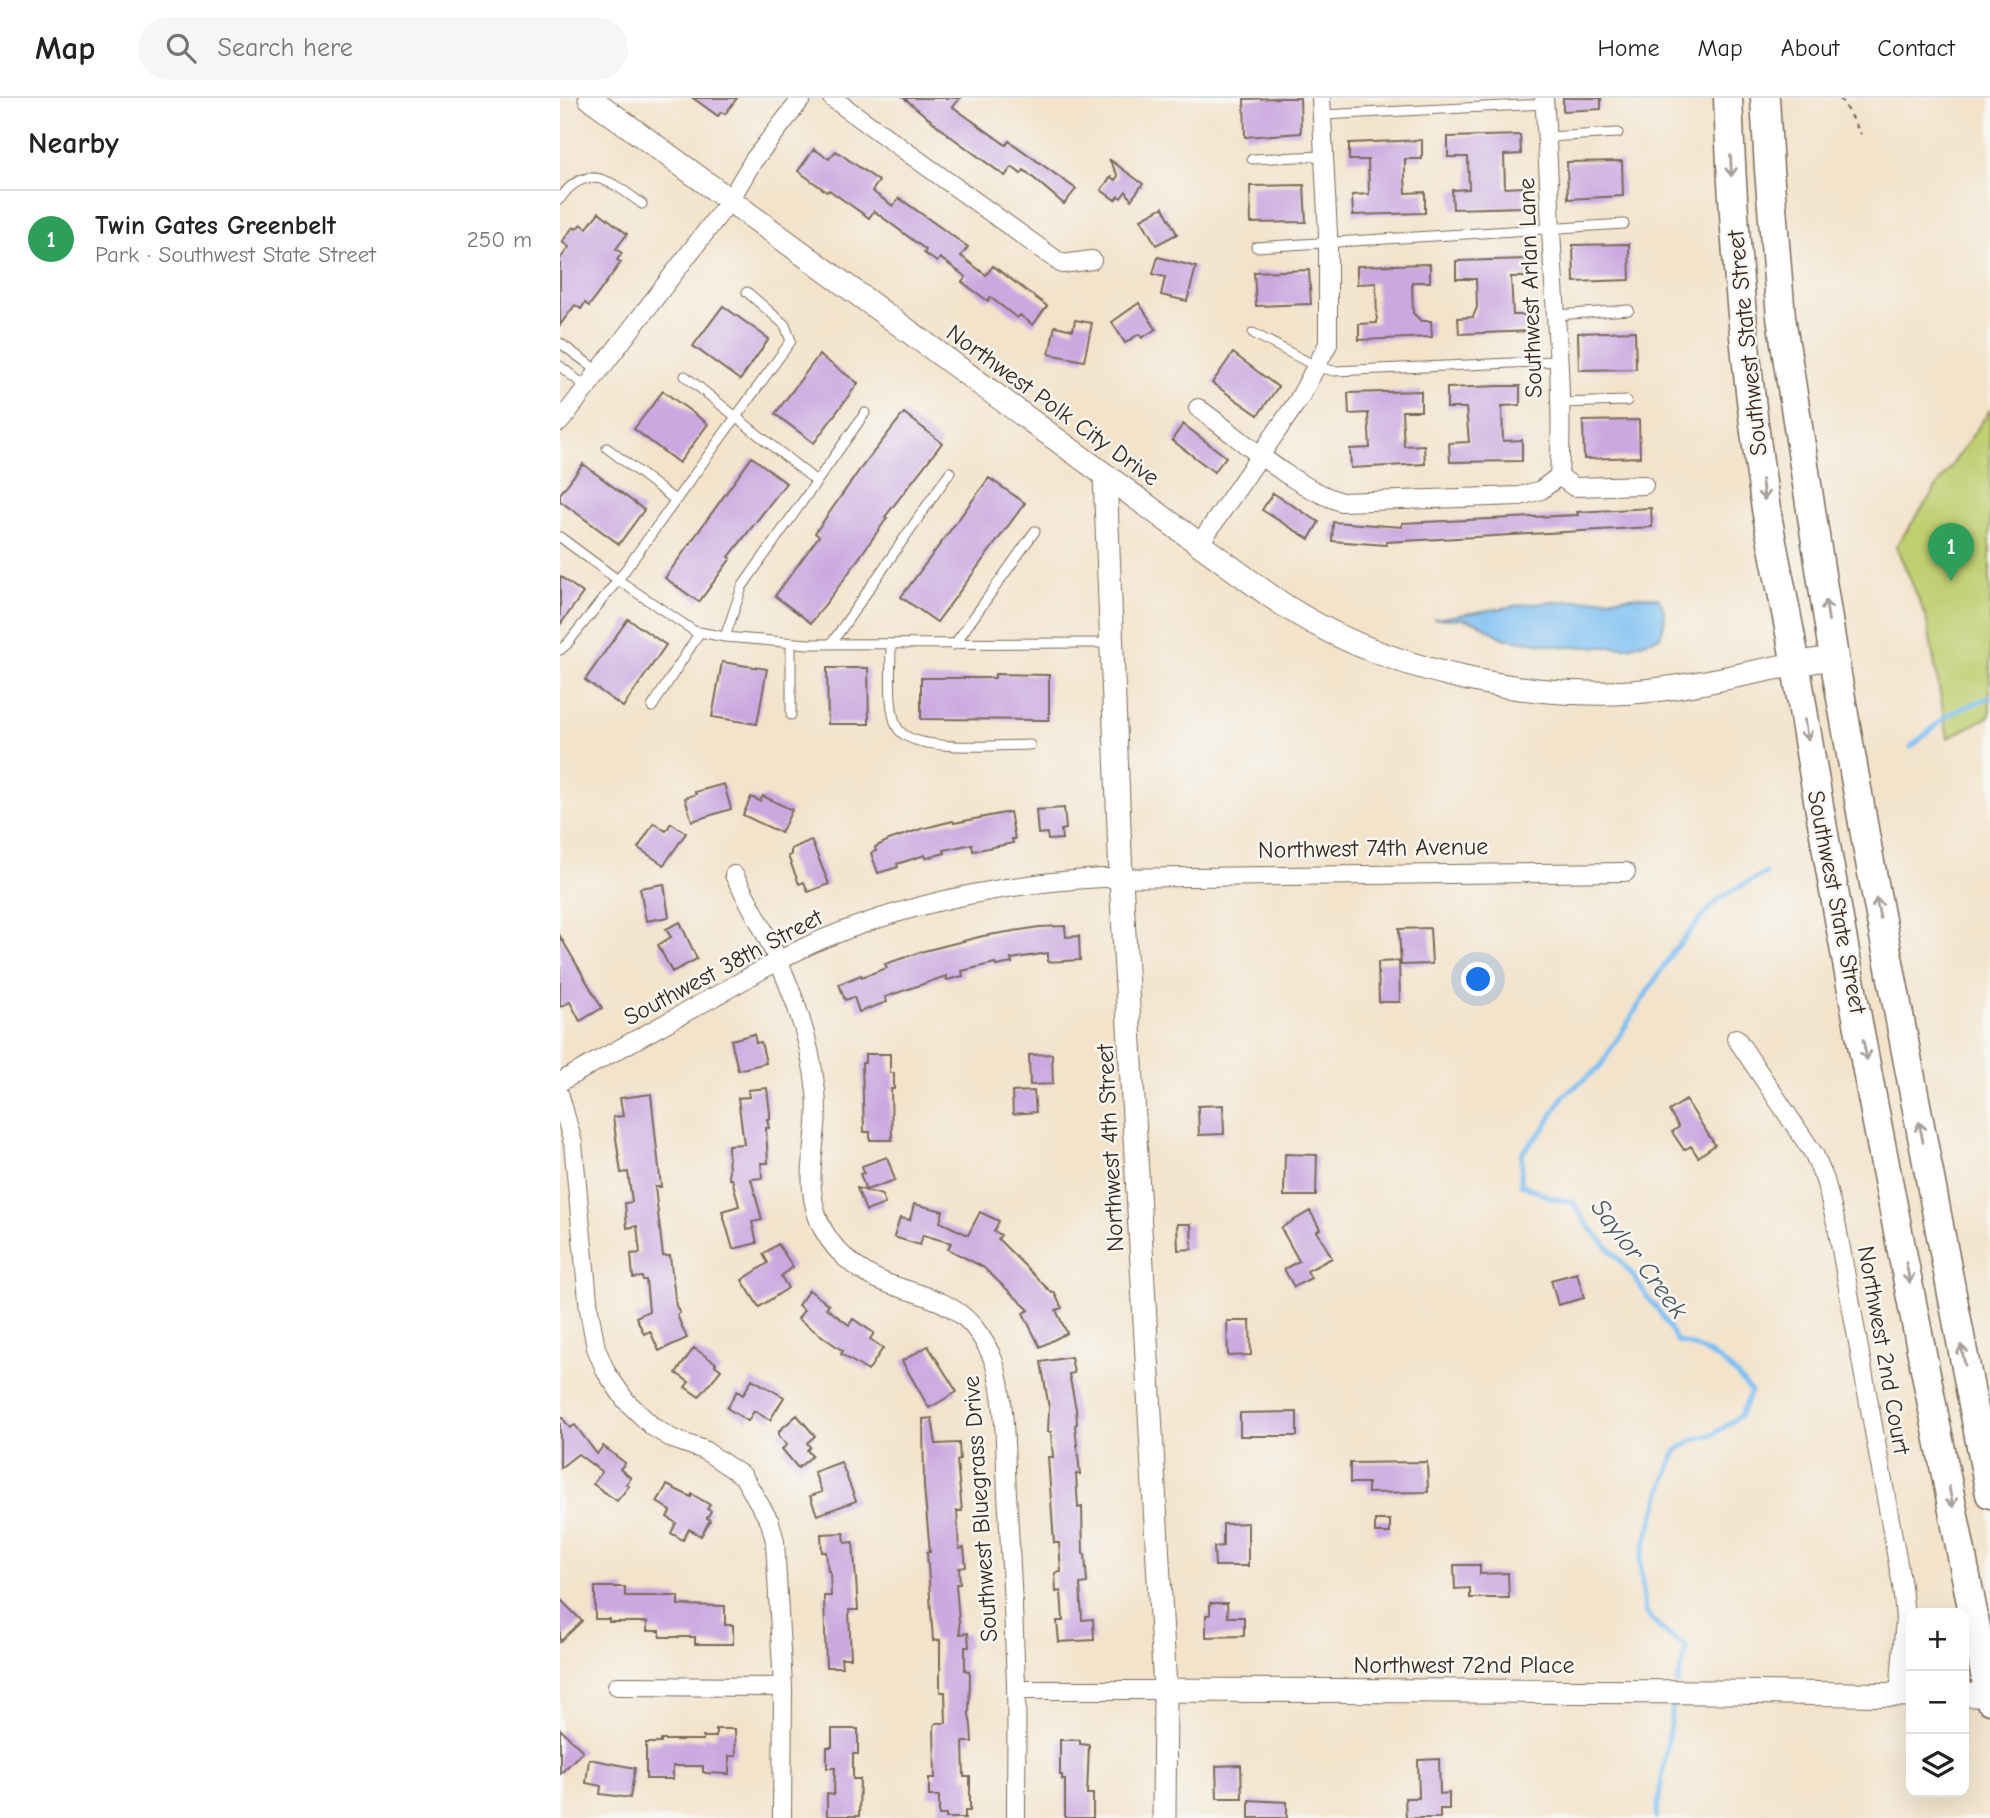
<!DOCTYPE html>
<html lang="en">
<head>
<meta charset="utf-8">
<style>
	:root { --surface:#fff; --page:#f6f6f6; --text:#222; --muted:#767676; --line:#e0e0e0; --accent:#b5179e }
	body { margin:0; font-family:"Comic Neue",sans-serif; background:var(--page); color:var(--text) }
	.controls { position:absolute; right:21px; bottom:21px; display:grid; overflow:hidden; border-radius:14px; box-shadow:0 7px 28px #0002 }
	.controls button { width:63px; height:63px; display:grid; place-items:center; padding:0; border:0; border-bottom:2px solid var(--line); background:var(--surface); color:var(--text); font:35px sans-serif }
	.you { position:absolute; left:919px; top:882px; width:24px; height:24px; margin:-18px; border:5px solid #fff; border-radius:50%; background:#1a73e8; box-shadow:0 0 0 10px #1a73e833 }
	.badge { display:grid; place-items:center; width:46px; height:46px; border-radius:50%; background:var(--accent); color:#fff; font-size:23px; font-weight:700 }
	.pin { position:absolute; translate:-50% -58px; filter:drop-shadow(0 2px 4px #0008) }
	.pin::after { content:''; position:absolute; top:37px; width:24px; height:21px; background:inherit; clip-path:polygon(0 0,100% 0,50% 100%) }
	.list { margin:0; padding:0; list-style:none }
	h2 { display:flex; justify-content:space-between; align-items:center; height:91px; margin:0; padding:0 28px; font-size:30px }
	h2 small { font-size:23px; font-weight:400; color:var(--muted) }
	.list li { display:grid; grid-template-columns:46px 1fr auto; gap:21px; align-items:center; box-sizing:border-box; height:98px; padding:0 28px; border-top:2px solid var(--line) }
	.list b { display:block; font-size:26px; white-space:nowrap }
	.list p { margin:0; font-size:23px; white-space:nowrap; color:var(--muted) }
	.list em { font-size:23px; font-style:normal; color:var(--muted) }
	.icon { flex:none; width:38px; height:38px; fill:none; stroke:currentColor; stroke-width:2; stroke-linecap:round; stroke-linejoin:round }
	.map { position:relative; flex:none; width:1430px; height:1720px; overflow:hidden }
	header { display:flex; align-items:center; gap:42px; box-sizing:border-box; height:98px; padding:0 35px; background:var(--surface); border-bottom:2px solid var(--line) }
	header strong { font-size:33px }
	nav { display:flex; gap:38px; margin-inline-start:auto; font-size:24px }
	.search { width:490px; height:63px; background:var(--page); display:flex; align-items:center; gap:18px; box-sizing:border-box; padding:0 24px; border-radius:38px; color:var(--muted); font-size:26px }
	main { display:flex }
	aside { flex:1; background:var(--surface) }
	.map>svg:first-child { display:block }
</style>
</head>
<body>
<header>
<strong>Map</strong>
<div class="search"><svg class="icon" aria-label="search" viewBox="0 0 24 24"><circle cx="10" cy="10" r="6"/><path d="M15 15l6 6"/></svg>Search here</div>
<nav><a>Home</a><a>Map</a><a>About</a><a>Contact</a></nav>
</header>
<main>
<aside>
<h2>Nearby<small></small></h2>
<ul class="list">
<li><span class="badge" style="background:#2e9e5b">1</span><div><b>Twin Gates Greenbelt</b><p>Park · Southwest State Street</p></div><em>250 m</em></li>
</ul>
</aside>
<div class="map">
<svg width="1430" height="1720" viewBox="0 0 1430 1720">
	<rect width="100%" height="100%" fill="#f6f6f2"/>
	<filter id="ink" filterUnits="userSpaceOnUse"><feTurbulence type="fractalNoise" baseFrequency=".0143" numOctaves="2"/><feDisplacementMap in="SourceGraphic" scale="14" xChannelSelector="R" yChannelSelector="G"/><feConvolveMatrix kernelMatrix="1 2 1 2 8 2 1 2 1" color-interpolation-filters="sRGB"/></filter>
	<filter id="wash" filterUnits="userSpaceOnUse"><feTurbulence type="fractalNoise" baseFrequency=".00686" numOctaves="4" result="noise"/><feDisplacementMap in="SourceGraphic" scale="28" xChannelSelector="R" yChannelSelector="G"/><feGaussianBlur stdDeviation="1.57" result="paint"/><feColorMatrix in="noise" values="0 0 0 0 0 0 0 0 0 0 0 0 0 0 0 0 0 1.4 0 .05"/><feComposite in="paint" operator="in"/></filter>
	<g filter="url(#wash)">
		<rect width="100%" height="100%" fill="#f3e3cb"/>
		<path fill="#c0cf72" stroke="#7e7c48" stroke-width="2" d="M1430 312V618L1388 640 1366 518 1336 448Z"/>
		<path fill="#7dbff2" stroke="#5c7488" stroke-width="2" d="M1083 498 1098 500C1108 513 1105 525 1100 539L1068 549H1006L943 540 916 524 903 521H873L967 506Z"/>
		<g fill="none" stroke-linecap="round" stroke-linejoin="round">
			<path stroke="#7dbff2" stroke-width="5" d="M1351 649 1389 616 1430 599
				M1117 1586 1127 1550 1102 1532 1085 1514 1080 1463 1104 1385 1116 1353 1135 1341 1154 1336 1180 1318 1191 1294C1167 1263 1154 1254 1117 1243L1099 1213 1087 1199 1072 1176 1026 1125 1013 1104 991 1100 961 1086 962 1055 984 1031 1004 997 1039 970 1114 852C1131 836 1143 813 1162 799 1175 790 1191 783 1206 775
				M1096 1720 1114 1599"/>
		</g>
		<g id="blocks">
			<path fill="#cba8e0" d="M133 0H177L165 16 161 14 158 18Z
				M344 0H400L393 9 446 47 449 43 516 91 504 106 464 72 461 76 452 69 445 78 390 38Z
				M722 0H740L741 35 685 39 684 1Z
				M1003 0H1041V11L1003 13Z
				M960 37 961 56 944 57 945 90 963 89 964 109 893 111 892 92 909 91 908 59H888V39Z
				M862 42V61H845V78L846 95 865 94V115L793 117 792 97 809 96 808 62H789V45Z
				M254 51 269 61 276 53 319 83 312 93 333 108 339 100 408 149 401 158 426 177 433 168 487 208 473 227 460 217 457 220 430 199 428 203 402 184 406 179 380 160 377 164 364 155 366 152 314 113 309 120 269 92 267 94 238 73Z
				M549 61 583 86 571 102 566 93 561 100 558 98 555 102 541 92 551 79 555 82 558 78Z
				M1062 63 1063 98 1008 101 1007 64Z
				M744 87 746 124 691 125 690 88Z
				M603 109 617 136 596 147 581 121Z
				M39 114 67 136 56 151 62 155 57 162 61 164 29 208 25 205 21 211 15 207 0 227V161L9 149 2 144 13 129 16 131 21 126 27 130Z
				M1069 146 1070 182 1014 184 1013 147Z
				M598 159 636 169 627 203 601 197 605 179 593 176Z
				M969 161V179H951L952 197 953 217H972L973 233 899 236 898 220 913 219 917 209 916 181H896V163Z
				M870 166V184H852L853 215 861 223H871L872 239 799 242V226L817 225 816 185 797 186V168Z
				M749 172 751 206 696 208 694 174Z
				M579 205 596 231 582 240 579 236 565 245 552 224Z
				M163 208 209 241 180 282 133 248Z
				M515 222 532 225 524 263 489 256 495 228 513 232Z
				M1075 233 1076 271 1019 272 1018 235Z
				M673 255 718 289 698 317 652 285Z
				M259 257 298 285 254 345 215 316Z
				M941 288H960V307L942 308 943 343 962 342V363L890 364 889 345 909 344 906 310H887V290Z
				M103 293 148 326 119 365 74 331Z
				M861 293V313H842L844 348 864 347 865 366 791 370 790 351 810 350 808 315 789 316 788 295Z
				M344 315 382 345 325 419 327 420 285 480 251 525 215 498 259 438 255 435 298 374Z
				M1079 322 1080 359 1024 361 1023 323Z
				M623 326 666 359 654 374 612 342Z
				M192 359 226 385 169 459 171 460 139 504 105 480Z
				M23 366 84 412 59 446 0 403V396Z
				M429 380 465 405 377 524 341 499Z
				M713 395 759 424 749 441 702 412Z
				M1091 410 1092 429 826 444V447L772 443 773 424 842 429V425L1018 417 1017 414Z
				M0 478 23 495 0 527Z
				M68 521 106 547 63 609 25 582Z
				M162 564 207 571 197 626 152 619Z
				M267 570H308L309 626H268Z
				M435 576 489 577V622L361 621V580H435Z
				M164 686 171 711 132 723 125 700 136 696 135 694Z
				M203 698 232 712 221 735 183 717 191 699 200 703Z
				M504 710 506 731 501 732 502 741 488 742 487 735 478 736 476 712Z
				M450 714 455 741H452L453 745 413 753 412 746 384 752 385 755 366 760 365 757 337 766 338 769 318 775 311 755 316 753 315 749 329 742 361 731 393 723 394 725Z
				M94 725 106 733 111 725 126 735 104 767 78 750Z
				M251 742 269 786 248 794 244 784 239 786 228 758 231 757V751Z
				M104 786 109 819 86 823 80 790Z
				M120 824 137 861 112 874 98 847 111 839 106 831Z
				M505 828 506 839 519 838 520 862 488 864V855L451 861 452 865 436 868 435 865 402 873 403 878 387 882 386 878 325 899 327 904 299 914 294 899 285 902 279 886 301 877 302 879 327 870 325 866 364 853 423 838 479 829Z
				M870 830 872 866 841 867 839 831Z
				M0 838 42 910 20 923 10 904 0 909Z
				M839 863 840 904H819L818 864Z
				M194 936 196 945 201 944 206 965 178 972 171 942Z
				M305 956H330V975H334V991H331L332 1042H310V1034H304L302 965H305Z
				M492 956 493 986 470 987 469 957Z
				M207 990 210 1015V1021H207L209 1030H206L208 1065H201L202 1080 191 1081 202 1122 192 1124 197 1145 173 1151 162 1113 179 1108 172 1081H169L168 1047 184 1046 178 1000 189 999 188 992Z
				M474 993 476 1014 453 1016 452 994Z
				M91 996 101 1089H95L103 1158H110L116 1208 120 1215 117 1217 127 1240 99 1253 90 1233 84 1236 76 1219 89 1213 86 1182H83L82 1179 73 1180 71 1156 80 1155 77 1128 67 1130 65 1105 72 1104 68 1074 61 1075 53 1019 63 1018 60 1000Z
				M1126 1002 1155 1047 1138 1059 1131 1048 1124 1052 1112 1034 1119 1029 1109 1013Z
				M663 1007 664 1036 639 1037 638 1008Z
				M725 1056 757 1057 756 1098H724Z
				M327 1059 335 1082 306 1092 300 1076 304 1075 302 1068Z
				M297 1090 322 1097 325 1106 306 1113Z
				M354 1106 383 1113 380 1124 408 1137 420 1114 439 1123 434 1133 441 1137 438 1141 492 1195 494 1194 502 1210 496 1212 507 1235 480 1249 463 1215 469 1212 423 1169 388 1151 391 1145 363 1137 360 1147 334 1139 340 1120 350 1122Z
				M750 1113 760 1131 757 1133 772 1160 747 1173 751 1180 734 1189 724 1171 739 1163 721 1130Z
				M617 1126H631L632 1151 618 1152Z
				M218 1146 233 1169 221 1178 228 1190 199 1209 182 1182 208 1165 203 1156Z
				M1017 1175 1024 1200 998 1207 991 1182Z
				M249 1192 269 1207 266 1210 289 1227 293 1221 314 1235 310 1241 323 1250 308 1273 281 1256 283 1253 238 1221 244 1212 238 1207Z
				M667 1223H690L691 1257 668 1258Z
				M368 1248 397 1294 369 1310 342 1263Z
				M134 1250 156 1265 155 1267 161 1272 139 1299 125 1289 129 1284 116 1275Z
				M511 1259 514 1275 509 1276 516 1311 517 1326 515 1327 520 1376H516L518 1410 522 1409 523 1456H525L527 1485 520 1486 522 1522 533 1521 534 1542 499 1544 497 1523H503L501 1493 496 1494 495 1475 501 1474 499 1445H494L488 1359H493L491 1334H488L489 1310 481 1264Z
				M192 1281 224 1299 210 1322 194 1313 188 1323 167 1310 177 1293 183 1297Z
				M737 1314V1338H680V1315Z
				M0 1317 10 1330 15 1327 37 1356 43 1348 65 1365 60 1371 71 1380 66 1386 69 1388 57 1403 33 1386 42 1374 18 1356 0 1370Z
				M237 1317 255 1338 247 1345 250 1349 247 1352 252 1358 238 1370 222 1351 227 1347 219 1338V1333Z
				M372 1320 376 1346 399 1345 400 1362 397 1363 402 1413H397L399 1451 404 1450 406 1469 399 1470 400 1486H396L400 1536 408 1535 409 1549H405V1572L409 1573 410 1577 409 1617 411 1627 412 1644H403L404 1679H410V1713H405V1720H386V1717H379V1698H369V1680H375L374 1628 376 1625H386L385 1594H380V1542L373 1543 367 1454H370L364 1389 363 1321Z
				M281 1364 296 1403 257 1417 250 1398 262 1394 254 1374Z
				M867 1364 868 1394 808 1395V1385H790V1365Z
				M107 1387 131 1399 132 1396 150 1407 147 1411 151 1413 147 1420 150 1422 141 1438 129 1431 123 1442 111 1435 116 1425 107 1419 111 1413 97 1404Z
				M815 1422H830V1435H815Z
				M688 1425V1468H655L654 1449 663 1448V1426Z
				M284 1435 285 1445 293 1444 296 1481 298 1512H289L291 1560H281L282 1569H266L264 1498H271L270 1473H268L266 1454H262L261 1436Z
				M894 1467H920V1476L948 1475 949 1500H910V1490L895 1491Z
				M35 1489H65V1498H118V1507L165 1508V1527H173V1546H135V1539H100V1533H87V1524H49V1521H35Z
				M0 1501 22 1523 0 1544Z
				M650 1505H667L668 1519H684V1538L646 1539V1517H650Z
				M0 1631 23 1653 0 1676Z
				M156 1631H175L176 1658H169V1676L146 1675 143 1674V1668H113V1681H86V1645H101V1642H143V1639H156Z
				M272 1631H298V1656H293V1681H300L299 1718H267V1696L274 1697 275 1670H267V1649H272Z
				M500 1642H520V1646L529 1647 527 1696H533V1720H505V1682H502V1677H500Z
				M29 1661 75 1670 70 1700 40 1696 41 1688 26 1685Z
				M879 1661 880 1696 889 1695V1711H880V1720H846L845 1700H859L858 1662Z
				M681 1667 682 1700H657L656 1668Z
				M689 1702 727 1704V1720H689Z"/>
		</g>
	</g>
	<g filter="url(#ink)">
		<use href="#blocks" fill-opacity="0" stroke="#7b6b5b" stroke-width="2"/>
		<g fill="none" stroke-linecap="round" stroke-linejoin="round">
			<g stroke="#7b6b5b" stroke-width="11">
				<path id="service" d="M762 17 985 6
					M988 39 1058 35
					M692 61 764 58
					M0 101C26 62 54 85 82 106
					M696 149 1064 126
					M996 217 1069 212
					M693 235 757 269 774 273 998 263
					M0 245 38 273
					M0 268 27 290
					M125 278 256 383
					M1000 305 1067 303
					M47 350 115 402
					M0 439 58 482 134 533 165 539 248 546 552 545
					M165 539 182 489 305 315
					M231 545V617
					M271 546 390 374
					M331 547C331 567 327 616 339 632 356 655 441 647 470 647
					M394 547 475 433
					M0 552 7 546 58 482 231 243 225 227 187 194
					M92 609 140 534"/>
			</g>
			<g stroke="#7b6b5b" stroke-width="20">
				<path id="minor" d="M272 0 502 166 532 162
					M984 0C989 62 990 124 994 186 998 250 1003 314 999 378
					M638 310C683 342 729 387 781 404L960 398 981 392 999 378 1014 389 1084 387
					M0 324 170 102 193 63 242 0
					M640 445 739 301 768 246V136L761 0
					M174 777C212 845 248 915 256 994 261 1038 242 1076 258 1120 269 1151 298 1175 329 1186 360 1197 391 1202 413 1228 422 1239 429 1250 434 1264 446 1301 445 1357 447 1396 451 1460 454 1523 456 1587 457 1631 456 1676 456 1720
					M1176 940 1254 1056 1265 1082 1277 1129 1342 1488 1345 1520 1339 1597
					M0 984C53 954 106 925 159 896 193 877 227 856 263 841 353 804 447 785 543 780L1066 774
					M0 998 13 1045 29 1212 36 1250 46 1274 66 1303 93 1329 113 1341 144 1352 183 1378 210 1424 215 1443 223 1589 222 1720
					M57 1588 223 1589
					M456 1592H605"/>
			</g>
			<g stroke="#7b6b5b" stroke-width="25">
				<path id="tertiary" d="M30 0 709 497C814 572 975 608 1102 591 1160 584 1216 567 1274 560
					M545 377 561 780 605 1592 604 1720
					M605 1592 1165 1594 1351 1597
					M1404 1597H1430"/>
			</g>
			<g stroke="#7b6b5b" stroke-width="31">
				<path id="primary" d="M1168 0C1173 133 1184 266 1204 398 1213 458 1228 516 1237 575 1292 919 1364 1260 1430 1602
					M1205 0 1209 72 1221 219 1274 560 1309 759 1430 1396"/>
			</g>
			<path stroke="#7b6b5b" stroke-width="2.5" stroke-dasharray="5 5" stroke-linecap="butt" d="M1280 0 1301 36"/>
			<use href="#service" stroke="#fff" stroke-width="9"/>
			<use href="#minor" stroke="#fff" stroke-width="18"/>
			<use href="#tertiary" stroke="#fff" stroke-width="23"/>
			<use href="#primary" stroke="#fff" stroke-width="28"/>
		</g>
		<defs><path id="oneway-shaft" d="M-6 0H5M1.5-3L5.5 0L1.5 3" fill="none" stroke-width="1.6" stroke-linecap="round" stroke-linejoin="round" transform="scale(1.75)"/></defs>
		<g stroke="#a79f9a">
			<use href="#oneway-shaft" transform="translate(1171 68) rotate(88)"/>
			<use href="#oneway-shaft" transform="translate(1203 392) rotate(82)"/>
			<use href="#oneway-shaft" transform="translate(1267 513) rotate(-99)"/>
			<use href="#oneway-shaft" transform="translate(1246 632) rotate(81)"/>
			<use href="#oneway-shaft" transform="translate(1318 810) rotate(-101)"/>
			<use href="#oneway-shaft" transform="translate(1305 952) rotate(79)"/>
			<use href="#oneway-shaft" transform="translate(1361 1034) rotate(-101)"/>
			<use href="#oneway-shaft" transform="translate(1348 1175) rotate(79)"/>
			<use href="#oneway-shaft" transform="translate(1403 1257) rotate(-101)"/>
			<use href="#oneway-shaft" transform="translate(1391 1399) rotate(79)"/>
		</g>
	</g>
	<g text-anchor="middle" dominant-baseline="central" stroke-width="5" stroke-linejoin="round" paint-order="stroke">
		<g font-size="24" fill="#3b2a1e" stroke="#f6f6f2">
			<text transform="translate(970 190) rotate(-92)">Southwest Arlan Lane</text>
			<text transform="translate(1187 245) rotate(-96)">Southwest State Street</text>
			<text transform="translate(493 307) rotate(36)">Northwest Polk City Drive</text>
			<text transform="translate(813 750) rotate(-1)">Northwest 74th Avenue</text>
			<text transform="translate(1277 804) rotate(79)">Southwest State Street</text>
			<text transform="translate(163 869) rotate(-28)">Southwest 38th Street</text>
			<text transform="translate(550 1050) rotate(-93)">Northwest 4th Street</text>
			<text transform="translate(1324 1252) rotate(80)">Northwest 2nd Court</text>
			<text transform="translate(420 1411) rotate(-94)">Southwest Bluegrass Drive</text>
			<text x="904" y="1567">Northwest 72nd Place</text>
		</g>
		<g font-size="26" font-style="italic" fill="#4f575e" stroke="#f6f6f2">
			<text transform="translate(1079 1161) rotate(53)">Saylor Creek</text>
		</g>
	</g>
</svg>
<div class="controls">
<button>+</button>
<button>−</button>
<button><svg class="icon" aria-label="layers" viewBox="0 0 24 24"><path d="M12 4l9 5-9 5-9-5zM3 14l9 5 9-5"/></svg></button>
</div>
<div class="you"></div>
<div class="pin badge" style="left:1391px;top:483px;background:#2e9e5b">1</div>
</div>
</main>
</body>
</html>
